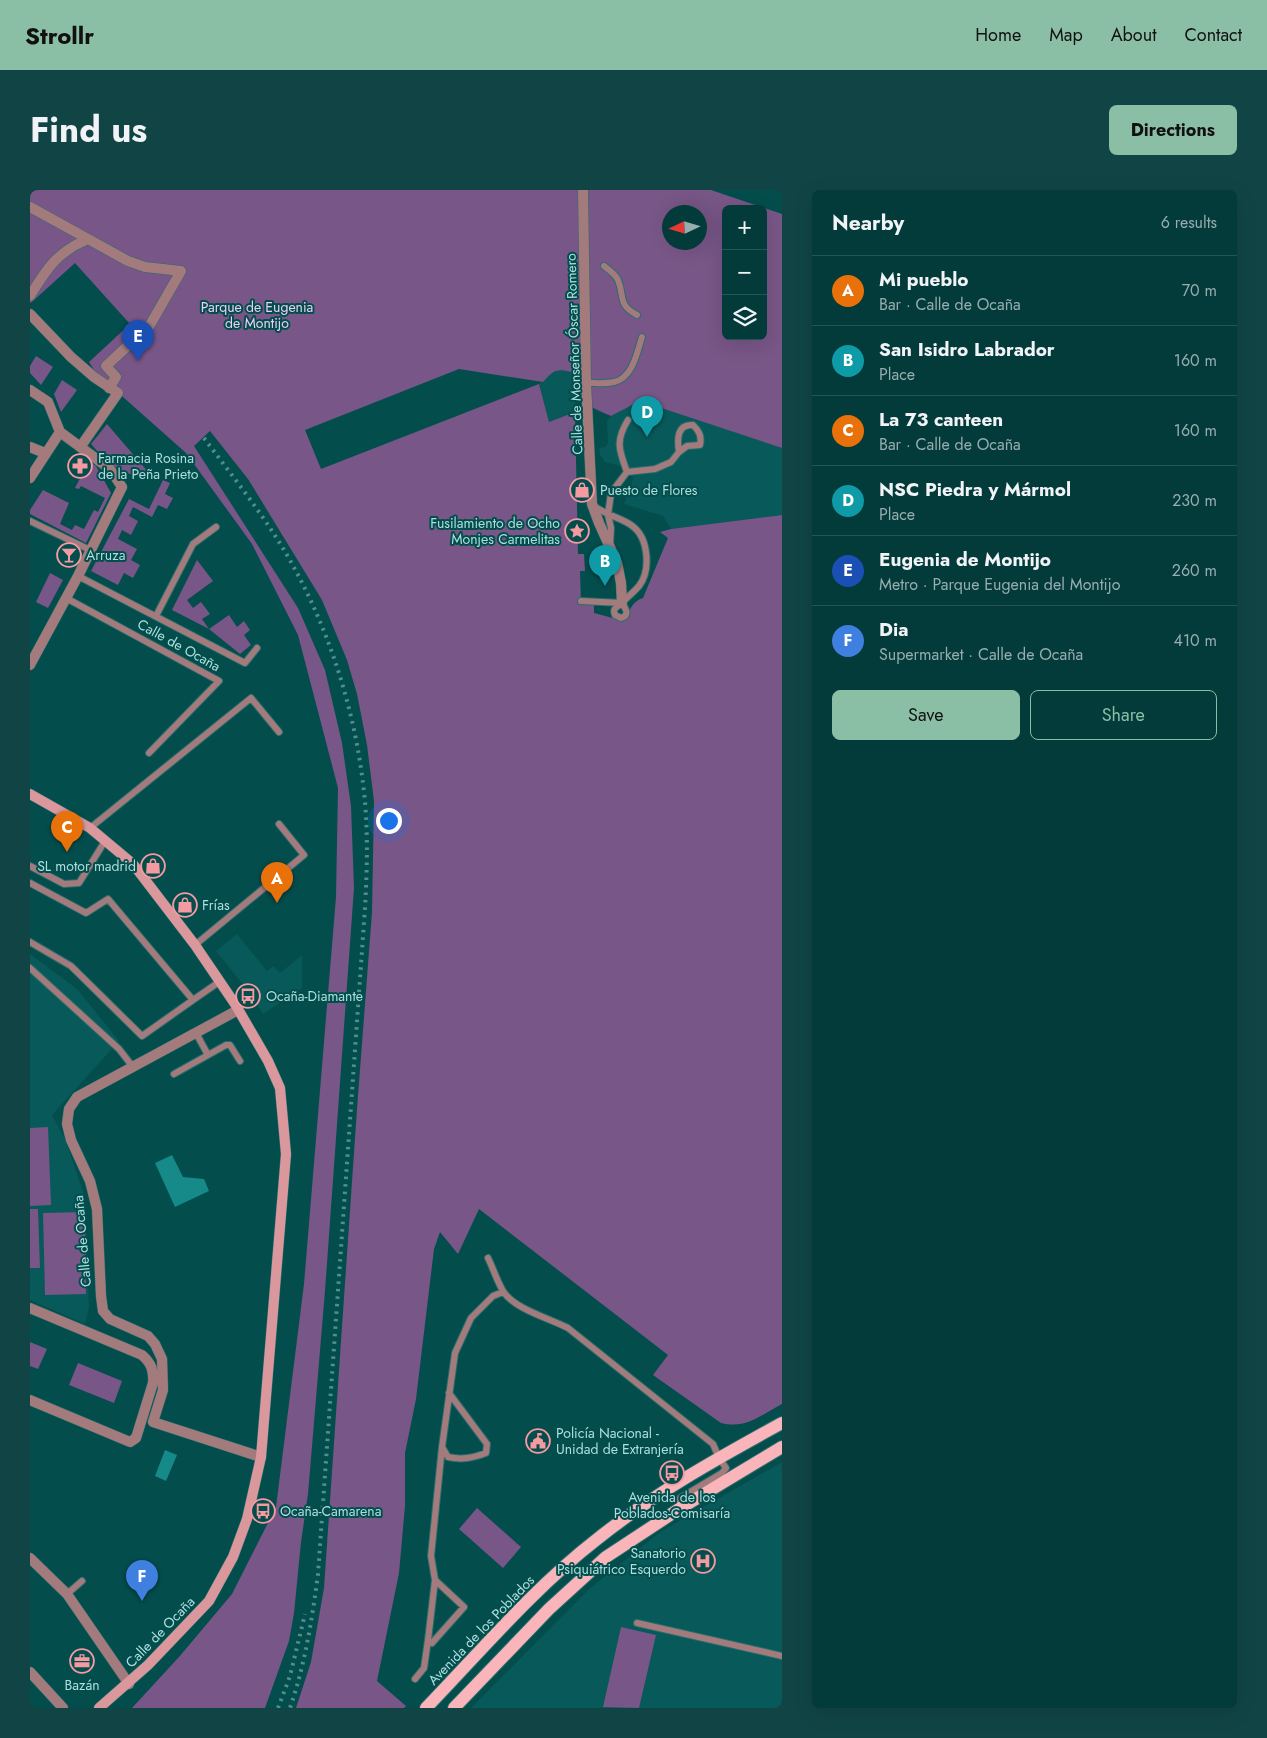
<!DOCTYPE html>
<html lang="en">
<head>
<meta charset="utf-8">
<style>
	:root { --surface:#033a3a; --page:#114545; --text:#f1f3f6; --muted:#97adaf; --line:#245454; --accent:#8abfa5 }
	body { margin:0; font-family:Jost,sans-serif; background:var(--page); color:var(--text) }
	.controls { position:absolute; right:15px; top:15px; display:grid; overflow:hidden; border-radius:8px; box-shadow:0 5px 20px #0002 }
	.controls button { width:45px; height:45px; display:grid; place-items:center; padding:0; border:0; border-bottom:1px solid var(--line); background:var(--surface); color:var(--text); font:25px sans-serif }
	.compass { position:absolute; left:632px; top:15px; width:45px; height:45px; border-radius:50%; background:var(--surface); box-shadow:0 5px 20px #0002; rotate:266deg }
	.you { position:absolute; left:358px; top:630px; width:18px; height:18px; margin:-12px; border:4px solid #fff; border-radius:50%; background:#1a73e8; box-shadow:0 0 0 8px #1a73e833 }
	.badge { display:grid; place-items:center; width:32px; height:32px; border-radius:50%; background:var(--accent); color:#fff; font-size:16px; font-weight:700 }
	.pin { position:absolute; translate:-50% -41px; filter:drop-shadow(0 1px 2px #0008) }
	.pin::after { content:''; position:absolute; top:26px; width:18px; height:15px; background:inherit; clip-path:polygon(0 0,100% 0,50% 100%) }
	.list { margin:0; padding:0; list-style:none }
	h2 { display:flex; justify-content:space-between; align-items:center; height:65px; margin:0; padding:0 20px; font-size:21px }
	h2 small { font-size:16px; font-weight:400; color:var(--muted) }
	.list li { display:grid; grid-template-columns:32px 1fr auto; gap:15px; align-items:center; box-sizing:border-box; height:70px; padding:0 20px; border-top:1px solid var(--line) }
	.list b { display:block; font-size:19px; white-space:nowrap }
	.list p { margin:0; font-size:16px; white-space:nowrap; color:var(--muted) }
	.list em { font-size:16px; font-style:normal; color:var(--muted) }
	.actions { display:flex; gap:10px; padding:15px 20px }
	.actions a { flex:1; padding:11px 0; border:1px solid var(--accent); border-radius:8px; text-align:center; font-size:18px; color:var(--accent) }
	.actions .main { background:var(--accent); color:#111 }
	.icon { flex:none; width:28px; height:28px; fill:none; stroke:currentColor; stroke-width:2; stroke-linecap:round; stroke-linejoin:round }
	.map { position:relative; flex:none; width:752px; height:1518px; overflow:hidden; border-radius:8px }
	header { display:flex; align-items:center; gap:30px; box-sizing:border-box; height:70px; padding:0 25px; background:var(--accent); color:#111 }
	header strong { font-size:24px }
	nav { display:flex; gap:28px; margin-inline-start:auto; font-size:18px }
	.intro { display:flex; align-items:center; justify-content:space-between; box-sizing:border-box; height:120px; padding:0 30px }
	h1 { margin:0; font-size:35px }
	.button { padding:12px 22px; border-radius:8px; background:var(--accent); color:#111; font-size:18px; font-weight:700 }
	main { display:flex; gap:30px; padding:0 30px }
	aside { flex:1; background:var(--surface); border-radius:8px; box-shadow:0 5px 20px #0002 }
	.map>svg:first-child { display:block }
</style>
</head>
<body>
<header>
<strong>Strollr</strong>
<nav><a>Home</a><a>Map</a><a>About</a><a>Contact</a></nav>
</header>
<div class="intro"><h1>Find us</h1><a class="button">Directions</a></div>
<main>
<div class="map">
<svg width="752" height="1518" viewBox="0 0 752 1518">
	<rect width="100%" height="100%" fill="#044d4d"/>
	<path fill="#085959" d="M532 179 541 182 545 189 546 200 545 222 519 232 509 194 526 180Z
		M610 211 752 258V325L641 339 633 326 594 314 603 289 601 279 575 272 570 265 569 258 575 257 578 253 577 231 581 226Z
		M207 744 237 781 243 776 250 783 272 765V798L233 824 222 806 186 761Z
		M0 764 47 799 89 851 22 925 35 949 55 1007 59 1117 55 1134 0 1110Z
		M752 1272V1518H441L558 1400 630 1342Z"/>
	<path fill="#785687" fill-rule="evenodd" d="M0 0H681L752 24V258L610 211 581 226C567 220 550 214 546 198 544 192 544 187 541 182 526 178 523 181 513 192L429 179 275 240 291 279 509 194 519 232 545 222 548 364H554L555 381H550L551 414 564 415V423L590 430 596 428C600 419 603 411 613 408L638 348 630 342 641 339 752 325V1214C729 1226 717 1239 691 1233L623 1185 638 1165 449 1019 428 1064 410 1042 404 1059 386 1209 375 1263V1316L369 1383 347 1491 376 1516 374 1518H266L281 1472 294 1398 327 919 342 722 344 611 337 555 327 504 317 470 292 410 218 289 180 241 164 256 268 418 295 480 312 553 321 616 324 698 295 1101 278 1304 271 1352 264 1423 259 1451 235 1518H102L149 1467 202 1404 246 1317 274 1094 306 707 308 598 268 445 222 354 156 263 66 183 59 172 100 134 45 73 3 111 0 113ZM696 19H733V146H696ZM640 22H670V52H640Z
		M6 166 23 177 11 195 0 183V176Z
		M32 190 47 200 31 222 24 204Z
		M77 234 119 283C116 283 111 285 107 285 90 285 71 266 61 254Z
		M62 273 66 276 81 303 56 353 0 324V320L13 300 39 313 30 334 42 340 45 335 54 339 64 320 68 322 75 308 51 296 49 299 45 298 57 275Z
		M133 290 140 293 135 304 143 308 137 319 128 315 122 327 103 317 99 326 108 331 101 345 92 340 88 349 107 359 101 370 110 375 103 388 94 383 88 395 61 381 99 309 119 319Z
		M167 370 183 391 157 410 163 418 171 412 180 424 172 429 179 439 199 425 207 437 214 431 220 440 214 445 221 455 210 464 179 439 142 420Z
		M20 383 33 390 18 418 6 412Z
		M18 937 21 1015 0 1016V938Z
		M0 1019H8L10 1078H0Z
		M55 1022 56 1104 15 1105 13 1023Z
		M0 1152 17 1159 8 1179 0 1176Z
		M48 1173 92 1191 84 1213 39 1195Z
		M447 1318 491 1357 473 1378 429 1339Z
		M591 1437 626 1445 609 1518 573 1517Z"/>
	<path fill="#168989" d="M142 965 153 987 174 989 179 1001 145 1017 125 973Z
		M135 1260 147 1265 136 1291 125 1286Z"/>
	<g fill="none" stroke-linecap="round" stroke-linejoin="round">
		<g stroke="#296d6d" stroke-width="8">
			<path id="lane" d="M574 76C578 79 586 85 588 90 595 107 587 114 607 125
				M556 193C565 193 576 194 584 192 603 188 607 162 612 147
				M597 282C589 260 585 251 598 230
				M0 331 60 360
				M580 354 581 338 578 325 581 303 597 282 625 279 641 272 649 262 657 256 670 255C672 246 669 241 663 235 647 234 647 249 649 262
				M48 386 215 473 227 458
				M36 408 189 491 119 563
				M551 411 592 413C597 407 604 402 609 396 621 380 619 347 601 335 589 327 575 325 563 315
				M592 413C595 418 601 425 591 428L585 425C582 418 587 417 592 413Z
				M126 426 163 354 186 337
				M60 638 221 508 249 542
				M0 676 34 694 49 693 75 651
				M0 693 56 723 78 709 163 810 189 792
				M0 752 41 776 112 846 163 810
				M165 755 274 665 249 634
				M0 778 89 859 103 877
				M166 843 178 865
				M144 884 196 855H200L210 871
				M458 1068C463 1078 467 1091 473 1101 484 1119 519 1128 538 1138L683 1254 689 1268 696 1278 692 1283 650 1308 649 1319
				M419 1203 457 1254 456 1263C442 1268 432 1270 418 1267L412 1257 425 1163 441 1128 463 1106 473 1102
				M405 1390 434 1417 402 1453 398 1450 405 1390 401 1366 412 1257
				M37 1404 52 1391
				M607 1433 752 1466
				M385 1489 394 1478 398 1450"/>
		</g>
		<g stroke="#296d6d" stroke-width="11">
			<path id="street" d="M553 0 556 193 562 314 569 333 587 373 591 393 592 413
				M0 17 98 71 115 77 151 81 120 135 76 176 86 187 79 198
				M0 106C16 80 27 62 56 50
				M0 124 41 167 64 187 88 203 51 256
				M0 200 18 212 30 242 80 279 92 297 48 386 0 475
				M0 257 15 263
				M0 288 30 242
				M208 820 47 907 39 919 37 934 41 950 60 991 67 1019 71 1106 73 1121 80 1129 118 1146 125 1154 132 1169 133 1200 123 1232 231 1267
				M0 1118 112 1165C121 1173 124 1180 123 1193L106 1248 100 1252 0 1210
				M0 1368 37 1404 99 1494
				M0 1482 33 1518"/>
		</g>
		<g stroke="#296d6d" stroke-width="11">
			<path id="secondary" d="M0 604 60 638 103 674 165 755 205 814 238 871 250 898 256 964 231 1267 217 1329 203 1367 179 1411 118 1475 69 1518"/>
		</g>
		<g stroke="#296d6d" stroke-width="14">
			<path id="primary" d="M396 1518C450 1462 504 1398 566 1350 623 1304 688 1268 752 1233
				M424 1518 519 1419 576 1367 649 1319 752 1257"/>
		</g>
		<use href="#lane" stroke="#a47b7d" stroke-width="6"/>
		<use href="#street" stroke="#a47b7d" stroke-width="10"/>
		<use href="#secondary" stroke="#da989d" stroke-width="10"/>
		<use href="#primary" stroke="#f9b5b9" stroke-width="12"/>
		<path stroke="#508f8f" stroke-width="4" stroke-dasharray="2.5 5" stroke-linecap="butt" d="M174 248C200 283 228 318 251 355 298 432 327 523 335 612 338 647 337 683 335 718L288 1384C282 1430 275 1474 260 1518
			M248 1518 260 1486 275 1424"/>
	</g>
	<defs>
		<g id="pharmacy-ring" transform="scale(1.25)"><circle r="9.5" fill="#044d4d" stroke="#f49aa1" stroke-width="1.5"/><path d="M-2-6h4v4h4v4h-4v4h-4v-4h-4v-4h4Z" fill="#f49aa1"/></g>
		<g id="shop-ring" transform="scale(1.25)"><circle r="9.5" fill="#044d4d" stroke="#f49aa1" stroke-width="1.5"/><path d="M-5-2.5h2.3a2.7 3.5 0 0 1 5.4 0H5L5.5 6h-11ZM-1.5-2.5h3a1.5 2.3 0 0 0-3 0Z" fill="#f49aa1"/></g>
		<g id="sight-ring" transform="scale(1.25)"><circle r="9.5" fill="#044d4d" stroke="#f49aa1" stroke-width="1.5"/><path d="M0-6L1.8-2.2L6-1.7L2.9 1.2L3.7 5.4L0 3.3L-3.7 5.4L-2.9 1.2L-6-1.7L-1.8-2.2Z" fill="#f49aa1"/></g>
		<g id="bar-ring" transform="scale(1.25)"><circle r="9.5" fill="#044d4d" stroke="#f49aa1" stroke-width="1.5"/><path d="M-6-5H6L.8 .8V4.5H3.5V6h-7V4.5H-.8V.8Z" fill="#f49aa1"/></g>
		<g id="bus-ring" transform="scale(1.25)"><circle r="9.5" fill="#044d4d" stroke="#f49aa1" stroke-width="1.5"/><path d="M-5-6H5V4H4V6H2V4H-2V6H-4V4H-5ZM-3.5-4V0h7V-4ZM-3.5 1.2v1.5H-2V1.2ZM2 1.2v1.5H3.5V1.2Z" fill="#f49aa1"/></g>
		<g id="civic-ring" transform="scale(1.25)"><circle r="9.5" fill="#044d4d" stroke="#f49aa1" stroke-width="1.5"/><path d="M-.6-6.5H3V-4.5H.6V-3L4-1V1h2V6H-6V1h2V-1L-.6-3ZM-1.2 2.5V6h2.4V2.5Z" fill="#f49aa1"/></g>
		<g id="hospital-ring" transform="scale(1.25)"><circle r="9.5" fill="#044d4d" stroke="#f49aa1" stroke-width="1.5"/><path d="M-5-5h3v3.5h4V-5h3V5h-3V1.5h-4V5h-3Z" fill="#f49aa1"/></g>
		<g id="office-ring" transform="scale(1.25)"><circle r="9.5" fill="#044d4d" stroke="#f49aa1" stroke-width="1.5"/><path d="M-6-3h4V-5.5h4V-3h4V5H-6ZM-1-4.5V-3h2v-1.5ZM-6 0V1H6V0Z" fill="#f49aa1"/></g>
	</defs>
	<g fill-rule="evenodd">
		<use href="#pharmacy-ring" x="50" y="276"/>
		<use href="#shop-ring" x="552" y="300"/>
		<use href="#sight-ring" x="547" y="341"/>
		<use href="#bar-ring" x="39" y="365"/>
		<use href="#shop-ring" x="123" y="676"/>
		<use href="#shop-ring" x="155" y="715"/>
		<use href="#bus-ring" x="218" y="806"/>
		<use href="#civic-ring" x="508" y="1251"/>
		<use href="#bus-ring" x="642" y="1283"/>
		<use href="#bus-ring" x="233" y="1321"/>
		<use href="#hospital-ring" x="673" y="1371"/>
		<use href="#office-ring" x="52" y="1471"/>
	</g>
	<g text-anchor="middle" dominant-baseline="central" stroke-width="4" stroke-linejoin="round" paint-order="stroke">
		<g font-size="14" fill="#ead0f6" stroke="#044d4d">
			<text x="227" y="117">Parque de Eugenia<tspan x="227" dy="16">de Montijo</tspan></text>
		</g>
		<g font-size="14" fill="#acdfde" stroke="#044d4d">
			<text transform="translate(544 164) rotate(-92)">Calle de Monseñor Óscar Romero</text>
			<text transform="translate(149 455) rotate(29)">Calle de Ocaña</text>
			<text transform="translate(52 1051) rotate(-95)">Calle de Ocaña</text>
			<text transform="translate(451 1440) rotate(-46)">Avenida de los Poblados</text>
			<text transform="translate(130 1442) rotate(-46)">Calle de Ocaña</text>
		</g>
		<g font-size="14" fill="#acdfde" stroke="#044d4d" text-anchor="start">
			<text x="68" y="268">Farmacia Rosina<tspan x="68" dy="16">de la Peña Prieto</tspan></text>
			<text x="570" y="300">Puesto de Flores</text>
			<text x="530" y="333" text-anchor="end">Fusilamiento de Ocho<tspan x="530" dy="16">Monjes Carmelitas</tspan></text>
			<text x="56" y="365">Arruza</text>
			<text x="106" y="676" text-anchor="end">SL motor madrid</text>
			<text x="172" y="715">Frías</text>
			<text x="236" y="806">Ocaña-Diamante</text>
			<text x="526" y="1243">Policía Nacional -<tspan x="526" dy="16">Unidad de Extranjería</tspan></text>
			<text x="642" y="1307" text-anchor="middle">Avenida de los<tspan x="642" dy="16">Poblados-Comisaría</tspan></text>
			<text x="250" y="1321">Ocaña-Camarena</text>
			<text x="656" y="1363" text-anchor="end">Sanatorio<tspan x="656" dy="16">Psiquiátrico Esquerdo</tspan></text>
			<text x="52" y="1495" text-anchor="middle">Bazán</text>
		</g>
	</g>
</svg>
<div class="controls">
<button>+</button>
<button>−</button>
<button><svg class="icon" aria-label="layers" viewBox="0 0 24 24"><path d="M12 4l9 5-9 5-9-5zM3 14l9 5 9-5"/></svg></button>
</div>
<svg class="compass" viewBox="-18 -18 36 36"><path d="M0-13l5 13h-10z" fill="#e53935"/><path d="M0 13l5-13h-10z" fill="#97adaf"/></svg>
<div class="you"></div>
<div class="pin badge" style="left:247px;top:713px;background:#e8710a">A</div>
<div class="pin badge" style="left:575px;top:396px;background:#0f9aa8">B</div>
<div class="pin badge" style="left:37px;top:662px;background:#e8710a">C</div>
<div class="pin badge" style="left:617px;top:247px;background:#0f9aa8">D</div>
<div class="pin badge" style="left:108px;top:171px;background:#1a4fb4">E</div>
<div class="pin badge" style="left:112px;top:1411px;background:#3f7fe0">F</div>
</div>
<aside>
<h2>Nearby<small>6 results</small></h2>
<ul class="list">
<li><span class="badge" style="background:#e8710a">A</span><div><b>Mi pueblo</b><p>Bar · Calle de Ocaña</p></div><em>70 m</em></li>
<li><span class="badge" style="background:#0f9aa8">B</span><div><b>San Isidro Labrador</b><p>Place</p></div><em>160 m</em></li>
<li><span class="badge" style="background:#e8710a">C</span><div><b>La 73 canteen</b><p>Bar · Calle de Ocaña</p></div><em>160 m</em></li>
<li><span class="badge" style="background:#0f9aa8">D</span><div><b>NSC Piedra y Mármol</b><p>Place</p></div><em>230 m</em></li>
<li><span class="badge" style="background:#1a4fb4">E</span><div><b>Eugenia de Montijo</b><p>Metro · Parque Eugenia del Montijo</p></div><em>260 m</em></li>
<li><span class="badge" style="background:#3f7fe0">F</span><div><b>Dia</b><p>Supermarket · Calle de Ocaña</p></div><em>410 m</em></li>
</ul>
<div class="actions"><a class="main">Save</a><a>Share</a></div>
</aside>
</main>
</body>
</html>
